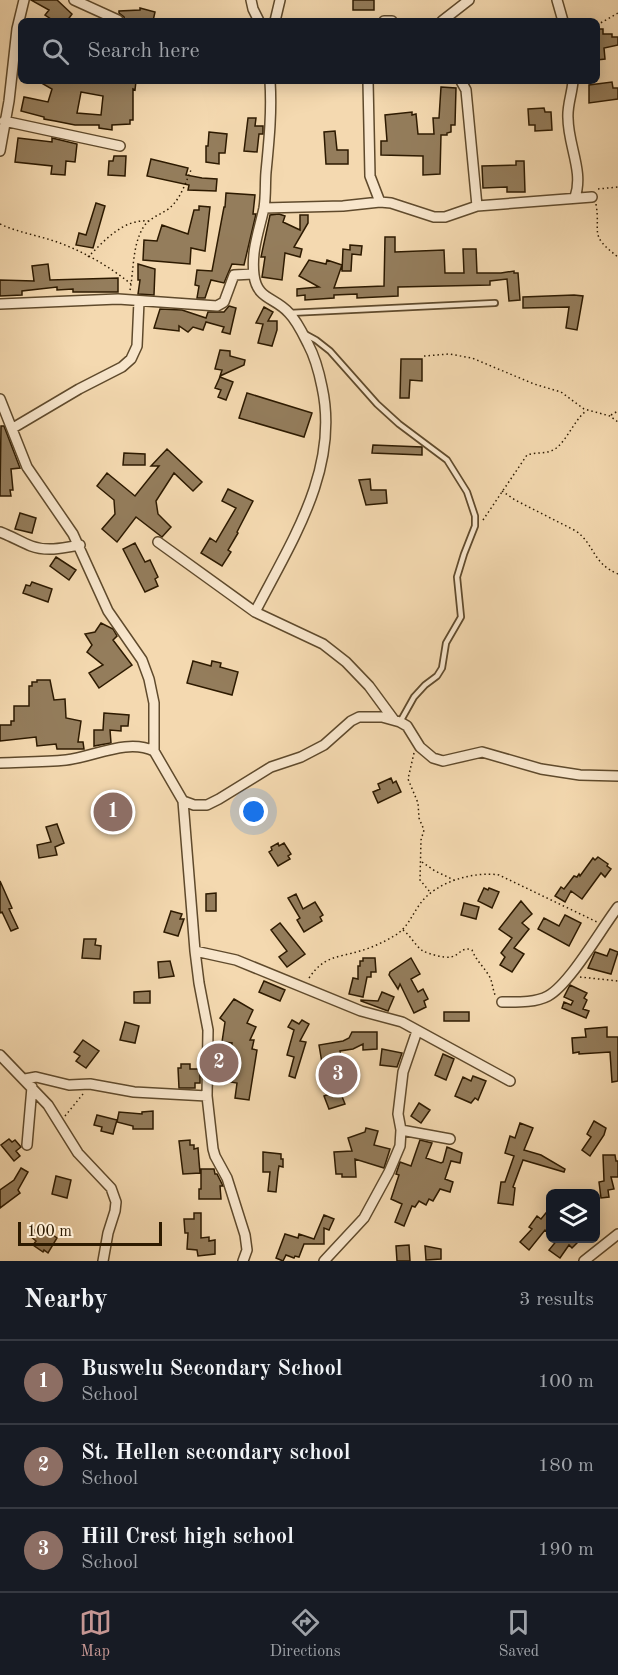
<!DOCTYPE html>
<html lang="en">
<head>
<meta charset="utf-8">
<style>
	:root { --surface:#171b24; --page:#20242c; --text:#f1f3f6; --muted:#9ea1a6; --line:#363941; --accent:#c59692 }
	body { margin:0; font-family:"Old Standard TT",serif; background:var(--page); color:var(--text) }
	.controls { position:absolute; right:18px; bottom:18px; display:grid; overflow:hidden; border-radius:9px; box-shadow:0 3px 15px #0003 }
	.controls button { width:54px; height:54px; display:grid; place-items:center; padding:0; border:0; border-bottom:2px solid var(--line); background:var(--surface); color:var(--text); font:30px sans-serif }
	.scale { position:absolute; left:18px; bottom:15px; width:144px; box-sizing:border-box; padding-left:6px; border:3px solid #2d1a00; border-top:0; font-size:16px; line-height:21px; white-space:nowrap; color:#2d1a00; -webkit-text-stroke:4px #f8e6cc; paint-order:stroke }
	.you { position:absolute; left:254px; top:812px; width:21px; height:21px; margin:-15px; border:4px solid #fff; border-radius:50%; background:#1a73e8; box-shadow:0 0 0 9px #1a73e833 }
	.badge { display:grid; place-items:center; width:39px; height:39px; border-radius:50%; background:var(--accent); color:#fff; font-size:20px; font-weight:700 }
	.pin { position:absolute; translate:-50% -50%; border:3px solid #fff; box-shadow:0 2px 6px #0006 }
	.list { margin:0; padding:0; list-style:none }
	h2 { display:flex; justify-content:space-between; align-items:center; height:78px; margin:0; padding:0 24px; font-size:26px }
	h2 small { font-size:20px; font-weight:400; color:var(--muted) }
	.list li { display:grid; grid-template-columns:39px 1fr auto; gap:18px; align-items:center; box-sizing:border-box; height:84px; padding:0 24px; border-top:2px solid var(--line) }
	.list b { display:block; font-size:22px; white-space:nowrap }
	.list p { margin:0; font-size:20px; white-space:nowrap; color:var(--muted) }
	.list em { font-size:20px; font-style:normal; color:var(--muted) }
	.icon { flex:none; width:33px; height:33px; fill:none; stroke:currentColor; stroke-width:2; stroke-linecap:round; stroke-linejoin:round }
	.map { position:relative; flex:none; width:618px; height:1261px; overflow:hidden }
	.search { position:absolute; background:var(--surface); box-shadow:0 3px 15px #0003; left:18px; right:18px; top:18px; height:66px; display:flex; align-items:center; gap:15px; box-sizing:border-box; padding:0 21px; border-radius:9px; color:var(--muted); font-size:22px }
	.sheet { height:330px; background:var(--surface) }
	nav { display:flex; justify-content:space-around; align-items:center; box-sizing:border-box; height:84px; border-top:2px solid var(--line); background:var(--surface); font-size:16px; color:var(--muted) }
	nav a { display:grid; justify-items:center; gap:3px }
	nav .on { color:var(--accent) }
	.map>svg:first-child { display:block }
</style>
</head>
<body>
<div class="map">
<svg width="618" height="1261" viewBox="0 0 618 1261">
	<rect width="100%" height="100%" fill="#f4d9b0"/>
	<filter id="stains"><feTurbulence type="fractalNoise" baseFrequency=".00333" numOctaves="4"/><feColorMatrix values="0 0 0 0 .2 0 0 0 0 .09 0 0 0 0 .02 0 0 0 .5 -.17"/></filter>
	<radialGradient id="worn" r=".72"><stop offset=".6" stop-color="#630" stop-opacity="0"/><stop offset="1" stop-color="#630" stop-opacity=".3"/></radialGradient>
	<path fill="#947d5c" stroke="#2d1a00" stroke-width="1.5" fill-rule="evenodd" d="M31 0H57L72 14 67 21H54L45 15 49 10Z
		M353 0H374V10H353Z
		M140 8 155 12 153 21H125L124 17 119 13V11L140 10Z
		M597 29H603V34H612V37H618V45L604 48 605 59 597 60Z
		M38 81H136L135 90 133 89V120H130V124L112 125V130L99 128V125H75L55 121 44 119V117L21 111 24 97 48 102 52 89ZM81 92 103 96 101 115 77 113Z
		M612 82 613 88H618V99L589 103V85Z
		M441 87 456 88 455 125H451V132L447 133V135H441L440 174 423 175V156L381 155V141H387L385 115 412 112V115L416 114 418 134H434L433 118H439Z
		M544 108 545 112H551L552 130 535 131V125H529L528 109Z
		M248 118H256L255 126H263V134H259L257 152 244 151Z
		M335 131 337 150H348V164H326L324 132Z
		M209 132 227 134 225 153H219V164L206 162V146H208Z
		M18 138 52 142V138L77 144 75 162 66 161 65 175 51 174 52 166 15 162Z
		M114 156H126L125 176 108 175 109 161H113Z
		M151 159 188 168 186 175 202 178 217 179 216 191 188 190 189 185 147 176Z
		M516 161H524L525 192H507V187L483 188 482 166 516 165Z
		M226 193 255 195 253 214H256L244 265 232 264 224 283 211 280 205 298H197L199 286 195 285 197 270 212 271 224 207H225Z
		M96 203 105 206 93 248 76 245 79 233 86 235Z
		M199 206 210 207 205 251 191 248 190 264 143 260 144 240 157 241 162 225 188 234 194 210H199Z
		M279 214 285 216 283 222 300 230V215H308V223L294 247 302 249 300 257 285 253 282 280 262 277 265 257H261L270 215Z
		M385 237H395V252L444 250 445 273H464L463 249H476L477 273H501L514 271V273H518L520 300 509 301 507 279 490 281V285L398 287V296L357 298V294L334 295V298L305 300V295L297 296V289L319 287 299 276 309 260 326 264 327 260 342 265 334 288 384 286Z
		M350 245 362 246 361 255 352 254 351 271H342L343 249 350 250Z
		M48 264 50 280 118 278V292H73V289L57 290V287L22 291V295L0 296V280L34 281 32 266Z
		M138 264 155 269 154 295 138 294 140 280H138Z
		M574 295 583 296 577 330 566 328 569 307 523 308V297Z
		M229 306 236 308 230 334 222 332 224 327 206 322 203 330 193 327 188 332 179 326V331L154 328 160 309 182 310 206 318 208 312H224Z
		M264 307 273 312 268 321H277V330L272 346 258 343 263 324 256 323Z
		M220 350 230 351V356L245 360 244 365 220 376 222 370 215 369Z
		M401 359H422V381L410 380 409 398H400Z
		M220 377 233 382 226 400 218 397 221 390 215 388Z
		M247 393 312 413 304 437 239 418Z
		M1 426H4L20 468 11 469 13 490H10L11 496H0Z
		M373 445 422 447V455L372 453Z
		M167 449 202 482 193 491 174 473 156 501 158 514 171 527 162 537 136 517 117 542 102 529 115 514 114 500 97 486 107 473 135 496 159 466H151Z
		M124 453 145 454V465H123Z
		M370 479 371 490H386L387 503 366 505 359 480Z
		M228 489 253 501 237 532 238 533 228 550 231 552 222 566 201 553 210 538 216 542 236 508 222 501Z
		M20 513 36 518 32 533 15 529Z
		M135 543 145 562 150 560 158 577 155 579 158 586 145 592 123 549Z
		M56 557 76 570 69 580 50 566Z
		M32 582 52 589 48 602 23 593 26 585 30 586Z
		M101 623 113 629 117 636 113 640 132 665 99 688 89 673 103 665 87 652 92 645 85 634 95 632Z
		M193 661 211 666 212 661 221 663 220 667 238 672 232 695 187 683Z
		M37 680H50L54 700 65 699 66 718 81 721 78 742H83L84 749H57L56 744 37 746 36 737 0 741V725H11V721H14V706H29V686H32V682H37Z
		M104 713 129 715 128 726H121V731L110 730 111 743 94 746V730H103Z
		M391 778 393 783 396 781 401 792 378 803 373 792 380 789 378 784Z
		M57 824 64 843 55 847 57 855 39 858 37 845 51 842 46 827Z
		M278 843 279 846 284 843 291 854 288 856 290 859 278 866 269 852 272 850 271 847Z
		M598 857 608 864 607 866 611 869 605 877 601 873 582 899 571 891 565 902 555 896 561 887 564 889 574 876 577 877 579 874 580 876 593 858 595 860Z
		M0 881 12 908 9 909 18 928 11 931 2 912 0 913Z
		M484 888 488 890 489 888 499 892 492 908 478 901Z
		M216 893V911H206V894Z
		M296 894 303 909 315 902 323 915 320 917 322 921 304 932 297 920 300 918 288 898Z
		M521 901 532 914 522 923 529 929 514 948 524 954 512 972 500 965 505 957 501 953 512 938 499 929Z
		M464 903 479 907 476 919 461 915Z
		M171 911 182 914 180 919H184L178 936 164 932Z
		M565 915 581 923 569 946 538 929 544 918 559 926Z
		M280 923 305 954 287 967 279 957 287 951 271 930Z
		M84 939H96L95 945 101 946 100 959 82 958Z
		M610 949 618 952 611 974 588 968 595 952 607 956Z
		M363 958H375L376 972H371V977H367L363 997 349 994 353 978 358 979V966H360V961H363Z
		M411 958 420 974 411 979 418 992 423 989 428 999 424 1001 426 1007 414 1013 400 984 398 989 389 975 390 972Z
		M170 961 174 976 159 978 158 962Z
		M264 981 285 990 280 1001 259 992Z
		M570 985 587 993 584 998 587 1000 583 1009 589 1011 586 1018 562 1008 564 1002 571 1005 573 1001 564 997Z
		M150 991V1003H134V992Z
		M382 992 394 997 388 1011 361 1001V1000L378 1001Z
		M234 999 253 1010 247 1023 256 1027 250 1040H254L252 1049 257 1050 249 1100 235 1098 237 1083 219 1080 221 1065 228 1066 232 1043 222 1042 225 1022 220 1018Z
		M444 1012H469V1021H444Z
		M292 1020 299 1024 302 1020 309 1024 300 1041 306 1042 295 1078 289 1076 294 1057 287 1055 294 1030 288 1027Z
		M125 1022 139 1026 135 1043 120 1040Z
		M607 1027V1037H618V1081L612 1082 610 1052 579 1054V1052L573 1053 572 1038 586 1037 585 1029Z
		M352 1032H377V1049L363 1050V1044L353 1049 340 1051 341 1057 330 1059V1062L322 1063 319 1045 343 1041 349 1038Z
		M83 1040 99 1051 86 1068 76 1061 80 1056 74 1052Z
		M382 1049 402 1053 397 1067 380 1065Z
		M443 1054 454 1059 446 1080 435 1075Z
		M181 1064H190V1069H200V1083H195V1088H179L178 1068H181Z
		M473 1076 486 1081 478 1100 475 1098 471 1103 455 1096 463 1077 471 1081Z
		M335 1092 337 1096 341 1094 345 1104 329 1109 324 1096Z
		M419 1103 430 1110 421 1123 411 1116Z
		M153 1111V1129H133V1126L117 1122 119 1112 142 1114V1112Z
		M97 1115 117 1120 113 1134 101 1131 102 1127 94 1125Z
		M594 1121 606 1128 604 1135 590 1156 582 1150 591 1137 587 1134Z
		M520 1123 533 1128 524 1150 541 1155 565 1169 564 1172 523 1160 513 1187 515 1188 513 1205 498 1203 501 1182H505L514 1156 505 1153 510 1136 515 1138Z
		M366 1128 378 1131 374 1145 390 1149 384 1168 355 1159 356 1177H342V1174H336L334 1152 352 1151 348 1138 365 1132Z
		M9 1139 12 1142 15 1140 21 1147 16 1151 20 1156 14 1161 1 1145Z
		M190 1140V1145H194V1149L198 1148 200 1173 183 1174 179 1141Z
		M420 1140 432 1143 426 1158 441 1163 443 1162 447 1147 462 1153 460 1163 451 1161 445 1179 453 1182 450 1192 440 1189 433 1201 429 1199 426 1205 419 1201 415 1207 412 1206 404 1226 395 1222 402 1204 391 1199 399 1175 396 1174 400 1162 411 1166Z
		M263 1152 281 1154V1159H283V1167L279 1166 278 1172 276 1192 268 1191 270 1172H263Z
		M603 1155H615L616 1161H618V1177H611L614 1189 608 1190 609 1197 601 1198 599 1182 604 1181Z
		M21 1168 28 1172 18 1190 20 1193 0 1208V1190L14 1180Z
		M201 1169H214L215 1174H217L223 1186H220L221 1199H199V1189H201Z
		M56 1176 71 1180 67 1198 52 1194Z
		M550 1208V1234L545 1230 529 1250 520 1242 532 1229 529 1227 537 1216 541 1219Z
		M194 1213H201V1238L209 1237V1241L215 1240V1254L198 1256 197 1250 187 1249 188 1233H185L184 1219H194Z
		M324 1215 334 1219 329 1230 324 1228V1244H304L299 1257 295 1256 294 1258 286 1255 283 1261 276 1258 285 1234 298 1238 299 1234 314 1239Z
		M38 1226 41 1228 42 1227 57 1238 48 1253 44 1250 43 1252 33 1245 36 1241 30 1236Z
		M558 1239H581L572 1248 569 1245 560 1258 549 1250Z
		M409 1245 410 1261H397L396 1246Z
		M425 1246 441 1249V1259L426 1260Z"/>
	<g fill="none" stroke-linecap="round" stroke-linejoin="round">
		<g stroke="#5f4a2c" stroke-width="8">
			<path id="service" d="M289 313 495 303
				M305 334 316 340 330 351 377 404 399 424 447 460 467 492 475 516V526L464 554 457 577 461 617 446 643 442 668 437 676 425 685 414 697 400 722"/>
		</g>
		<g stroke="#5f4a2c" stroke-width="12">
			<path id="minor" d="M74 0 118 20
				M251 0 253 9 259 21
				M557 0 563 21
				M275 21 280 0
				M384 21H392
				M442 21 469 0
				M368 81 370 176 380 202
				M461 81 466 90 477 206
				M573 81C572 94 567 106 568 118 568 145 584 172 575 197
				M4 121 120 146
				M0 151 9 101 17 29 24 0
				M264 208 343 206 380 202 391 203 434 217H445L477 206 592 197
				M0 304 118 299 217 306 224 302 234 275 253 274
				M0 399 27 467 73 534 108 611 142 660 149 679 154 703V751
				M13 428 79 389 122 367 131 359 137 346 139 301
				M0 532C11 536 21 542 31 546 47 552 64 548 80 545
				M158 542 255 612 323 644 346 662 369 686 394 720
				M255 612C291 542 340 469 322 387 319 372 315 357 308 344 303 334 297 321 289 313 275 297 257 300 254 275 251 251 259 231 264 208 266 196 265 184 266 172 269 141 272 112 270 81
				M0 763C22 762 44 762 66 760 94 757 127 738 154 751L183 801 194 805H207L219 799 271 767 301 757 324 745 351 721 359 717H382L400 722 407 726 420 747 433 758 443 761 482 752 541 769 580 775 618 776
				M183 801 195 951 199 983 208 1030 207 1096 213 1149 215 1156 227 1178 245 1235 247 1250 243 1261
				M195 951 236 960 361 1011 402 1022 510 1081
				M502 1002C516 1002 535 1003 548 996 570 984 601 929 618 907
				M0 1055 48 1105 78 1153 111 1188 116 1202 115 1211 108 1233 103 1261
				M25 1079 36 1077 69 1085 90 1084 134 1092 207 1096
				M401 1130 450 1139
				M27 1145 32 1087
				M324 1261 364 1218 389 1172 400 1146 401 1130 398 1114 403 1072 417 1031
				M584 1261 618 1234"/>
		</g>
		<path stroke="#2d1a00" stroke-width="1.5" stroke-dasharray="1.5 3" stroke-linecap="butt" d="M597 25 618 13
			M598 189 618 187
			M596 204C601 234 588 234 618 257
			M0 224C17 232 36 235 54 241 81 250 109 266 131 284
			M88 257C104 241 123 219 148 221
			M130 290C134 270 132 245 144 226 150 218 159 215 167 210 180 201 185 184 191 170
			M424 356 449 354 472 358 534 384 561 392 584 409 610 416 618 422
			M611 415 618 411
			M502 491 515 500 576 531C595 545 592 563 618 574
			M483 520 527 455C535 452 543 454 551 451 565 446 573 421 586 411
			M414 753 408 779 418 803 419 818 424 830 421 840 420 880 430 892
			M422 862 435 871 454 880
			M403 930C411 936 416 947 423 951 429 954 443 958 451 957 460 955 462 946 472 950 476 960 482 965 488 974 493 981 492 989 496 997
			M580 977 618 981
			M309 978C324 956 336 958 360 951 371 948 384 942 394 936 408 928 411 916 420 904 435 882 474 871 499 875L597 922
			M65 1116 83 1094"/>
		<use href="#service" stroke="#f8e6cc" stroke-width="4.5"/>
		<use href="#minor" stroke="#f8e6cc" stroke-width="9"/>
	</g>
	<rect width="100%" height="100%" filter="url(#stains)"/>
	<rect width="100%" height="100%" fill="url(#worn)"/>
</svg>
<div class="controls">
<button><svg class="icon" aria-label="layers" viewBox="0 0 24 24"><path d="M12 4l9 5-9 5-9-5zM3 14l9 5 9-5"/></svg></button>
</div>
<div class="scale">100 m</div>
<div class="you"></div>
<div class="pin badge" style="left:113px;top:812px;background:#8d6e63">1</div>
<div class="pin badge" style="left:219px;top:1063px;background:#8d6e63">2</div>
<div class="pin badge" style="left:338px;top:1075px;background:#8d6e63">3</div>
<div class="search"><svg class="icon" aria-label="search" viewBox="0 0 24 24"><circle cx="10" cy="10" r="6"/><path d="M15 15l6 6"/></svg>Search here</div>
</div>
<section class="sheet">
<h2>Nearby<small>3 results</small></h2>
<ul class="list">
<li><span class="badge" style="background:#8d6e63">1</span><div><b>Buswelu Secondary School</b><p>School</p></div><em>100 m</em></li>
<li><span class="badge" style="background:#8d6e63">2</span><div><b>St. Hellen secondary school</b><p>School</p></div><em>180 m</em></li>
<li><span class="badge" style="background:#8d6e63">3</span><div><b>Hill Crest high school</b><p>School</p></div><em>190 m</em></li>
</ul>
</section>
<nav>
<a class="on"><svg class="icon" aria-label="map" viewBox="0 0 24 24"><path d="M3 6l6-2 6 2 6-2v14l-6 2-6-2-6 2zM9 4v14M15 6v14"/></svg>Map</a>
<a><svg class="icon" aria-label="directions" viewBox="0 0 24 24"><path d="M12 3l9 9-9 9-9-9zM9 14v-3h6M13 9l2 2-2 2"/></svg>Directions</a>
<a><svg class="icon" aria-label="saved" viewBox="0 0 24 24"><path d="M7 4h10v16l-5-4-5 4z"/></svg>Saved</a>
</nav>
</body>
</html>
